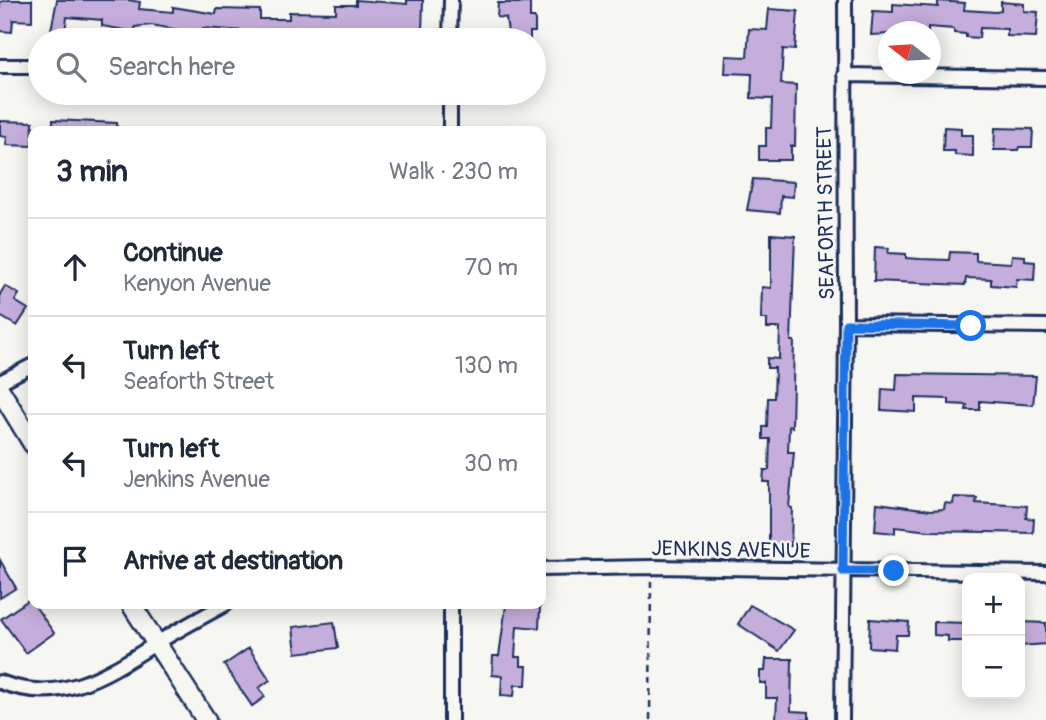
<!DOCTYPE html>
<html lang="en">
<head>
<meta charset="utf-8">
<style>
	:root { --surface:#fff; --page:#f6f6f7; --text:#1f2937; --muted:#747a83; --line:#e0e1e3 }
	body { margin:0; font-family:Pangolin,sans-serif; background:var(--page); color:var(--text) }
	.controls { position:absolute; right:21px; bottom:21px; display:grid; overflow:hidden; border-radius:14px; box-shadow:0 4px 18px #0003 }
	.controls button { width:63px; height:63px; display:grid; place-items:center; padding:0; border:0; border-bottom:2px solid var(--line); background:var(--surface); color:var(--text); font:35px sans-serif }
	.compass { position:absolute; left:878px; top:21px; width:63px; height:63px; border-radius:50%; background:var(--surface); box-shadow:0 4px 18px #0003; rotate:287deg }
	.stop { position:absolute; width:21px; height:21px; margin:-16px; border:5px solid #1a73e8; border-radius:50%; background:#fff }
	.stop.end { background:#1a73e8; border-color:#fff; box-shadow:0 2px 7px #0008 }
	.list { margin:0; padding:0; list-style:none }
	h2 { display:flex; justify-content:space-between; align-items:center; height:91px; margin:0; padding:0 28px; font-size:30px }
	h2 small { font-size:23px; font-weight:400; color:var(--muted) }
	.list li { display:grid; grid-template-columns:46px 1fr auto; gap:21px; align-items:center; box-sizing:border-box; height:98px; padding:0 28px; border-top:2px solid var(--line) }
	.list b { display:block; font-size:26px; white-space:nowrap }
	.list p { margin:0; font-size:23px; white-space:nowrap; color:var(--muted) }
	.list em { font-size:23px; font-style:normal; color:var(--muted) }
	.icon { flex:none; width:38px; height:38px; fill:none; stroke:currentColor; stroke-width:2; stroke-linecap:round; stroke-linejoin:round }
	.map { position:relative; flex:none; width:1046px; height:720px; overflow:hidden }
	.search { position:absolute; background:var(--surface); box-shadow:0 4px 18px #0003; left:28px; top:28px; width:518px; height:77px; display:flex; align-items:center; gap:18px; box-sizing:border-box; padding:0 24px; border-radius:38px; color:var(--muted); font-size:26px }
	.panel { position:absolute; background:var(--surface); box-shadow:0 4px 18px #0003; left:28px; top:126px; width:518px; height:483px; border-radius:14px }
	.map>svg:first-child { display:block }
</style>
</head>
<body>
<div class="map">
<svg width="1046" height="720" viewBox="0 0 1046 720">
	<rect width="100%" height="100%" fill="#f6f6f2"/>
	<filter id="ink" filterUnits="userSpaceOnUse"><feTurbulence type="fractalNoise" baseFrequency=".0143" numOctaves="2"/><feDisplacementMap in="SourceGraphic" scale="14" xChannelSelector="R" yChannelSelector="G"/><feConvolveMatrix kernelMatrix="1 2 1 2 8 2 1 2 1" color-interpolation-filters="sRGB"/></filter>
	<g filter="url(#ink)">
		<path fill="#c6aedc" stroke="#1b2f5e" stroke-width="2" d="M8 0H32V21L13 20 12 32 0 31V2Z
			M57 0H128L140 2 139 9 173 12V7L216 14 217 9 260 10V19H289V12L336 13V5H356V0L407 4V0H423L422 33H276L203 28 202 34 151 25 135 27V32L102 26V20L67 17 65 32 51 30Z
			M938 1 965 3 964 10 996 12 1001 11V2L1024 4V11L1038 12 1036 37 1007 36V29L980 28 979 38 966 37V34L954 33V29L928 27V32L871 35 873 11 893 12V4L938 7Z
			M498 3H530V18H535V32H530V40H509L506 18 497 17Z
			M769 9 798 11 795 50 783 49 781 84 796 85 795 146H791V160H759V146H766V128H771L772 99 751 98 752 74 725 73 726 56 747 57 749 29 767 30Z
			M53 120 117 123V131H53Z
			M0 121 33 122 32 146 6 145 7 137 0 136Z
			M944 127 961 128V135H973V156L955 155V151H943Z
			M995 128 1033 129 1032 147H1019L1018 150H994Z
			M753 179 794 182 793 197 781 196 780 213 747 210Z
			M771 234 795 236 791 341H794L792 427 789 426 788 452H794L789 507 792 508 791 546H769V482H763L764 470H769L770 439H763V427H767L768 398H774L775 368H767V358L779 359 780 328H767V319H761L762 287 771 288Z
			M875 247 889 248 888 253 906 254V258L920 259 949 260 950 252 976 253V261L1011 263 1012 255 1025 256V261L1035 262 1034 280 1017 279 1016 287 991 285V279L966 278 965 285 874 281Z
			M5 286 19 294 15 301 28 309 17 326 0 316V294Z
			M897 374 1036 376 1033 405 980 401V410H966L967 405 949 404V399L916 398V412L881 410 882 389 896 390Z
			M954 497 977 498 976 503 1027 506 1026 518 1034 519 1033 533 930 531 895 527V533L875 531 877 503 931 510 944 509 945 503 953 504Z
			M0 560 16 588 0 598Z
			M30 599 54 633 26 653 1 619Z
			M506 605 540 607 539 628 517 626 515 657H521V666H527L526 685H515L514 696 501 695 502 676 492 675 493 656H499Z
			M750 605 794 630 779 651 738 624Z
			M870 619 909 622 908 635H896L895 649 869 647Z
			M334 622 338 648 296 653 293 627Z
			M934 622 967 623V641H948V636L934 635Z
			M1020 622 1046 623V644L1020 646Z
			M249 648 270 680 259 688 265 697 252 706 224 665Z
			M766 659H792L791 711 809 712V720H776L777 698H766V683H760V671H765Z"/>
		<g fill="none" stroke-linecap="round" stroke-linejoin="round">
			<g stroke="#1b2f5e" stroke-width="18">
				<path id="street" d="M450 40 451 0
					M0 66H40
					M844 75 1046 78
					M450 93V131
					M846 324 1046 326
					M0 382 33 365
					M541 569 652 567 1046 573
					M0 682C61 706 106 675 155 644 178 630 202 617 226 604
					M451 720V604
					M842 720 846 324 845 0"/>
			</g>
			<g stroke="#1b2f5e" stroke-width="23">
				<path id="secondary" d="M0 390 33 444
					M131 604 206 720"/>
			</g>
			<path stroke="#1b2f5e" stroke-width="2.5" stroke-dasharray="7 5" stroke-linecap="butt" d="M650 720 651 580"/>
			<use href="#street" stroke="#f6f6f2" stroke-width="12"/>
			<use href="#secondary" stroke="#f6f6f2" stroke-width="18"/>
		</g>
	</g>
	<g fill="none" stroke-linecap="round" stroke-linejoin="round" filter="url(#ink)">
		<path stroke="#1a73e8" stroke-width="9" d="M894 571H843L846 324 971 326"/>
	</g>
	<g text-anchor="middle" dominant-baseline="central" stroke-width="5" stroke-linejoin="round" paint-order="stroke">
		<g font-size="21" fill="#1b2f5e" stroke="#f6f6f2">
			<text transform="translate(826 213) rotate(-91)">SEAFORTH STREET</text>
			<text transform="translate(731 550) rotate(1)">JENKINS AVENUE</text>
		</g>
	</g>
</svg>
<div class="controls">
<button>+</button>
<button>−</button>
</div>
<svg class="compass" viewBox="-18 -18 36 36"><path d="M0-13l5 13h-10z" fill="#e53935"/><path d="M0 13l5-13h-10z" fill="#747a83"/></svg>
<div class="stop" style="left:971px;top:326px"></div>
<div class="stop end" style="left:894px;top:571px"></div>
<div class="search"><svg class="icon" aria-label="search" viewBox="0 0 24 24"><circle cx="10" cy="10" r="6"/><path d="M15 15l6 6"/></svg>Search here</div>
<section class="panel">
<h2>3 min<small>Walk · 230 m</small></h2>
<ul class="list">
<li><svg class="icon" aria-label="ahead" viewBox="0 0 24 24"><path d="M12 20V5M6 11l6-6 6 6"/></svg><div><b>Continue</b><p>Kenyon Avenue</p></div><em>70 m</em></li>
<li><svg class="icon" aria-label="left" viewBox="0 0 24 24"><path d="M17 20v-9H6M10 6l-5 5 5 5"/></svg><div><b>Turn left</b><p>Seaforth Street</p></div><em>130 m</em></li>
<li><svg class="icon" aria-label="left" viewBox="0 0 24 24"><path d="M17 20v-9H6M10 6l-5 5 5 5"/></svg><div><b>Turn left</b><p>Jenkins Avenue</p></div><em>30 m</em></li>
<li><svg class="icon" aria-label="arrive" viewBox="0 0 24 24"><path d="M6 21V4h12l-3 4 3 4H6"/></svg><div><b>Arrive at destination</b></div></li>
</ul>
</section>
</div>
</body>
</html>
